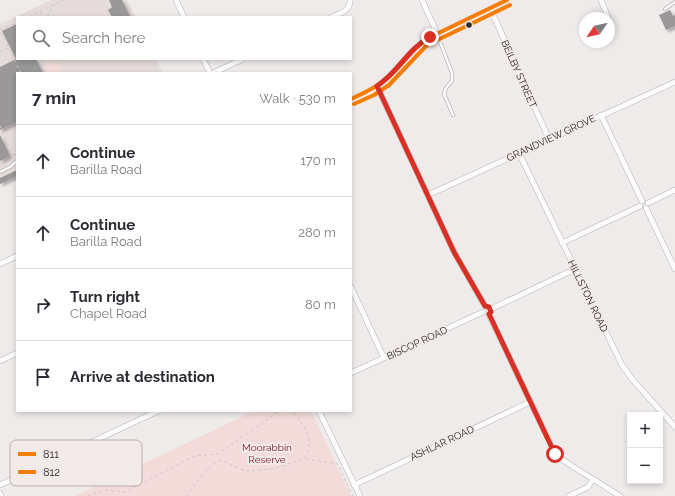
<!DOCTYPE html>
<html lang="en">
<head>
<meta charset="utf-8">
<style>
	:root { --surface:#fff; --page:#f2f2f3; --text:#2b2b33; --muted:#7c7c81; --line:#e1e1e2 }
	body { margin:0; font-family:Raleway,sans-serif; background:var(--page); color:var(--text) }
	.controls { position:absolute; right:12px; bottom:12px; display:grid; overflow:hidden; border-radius:0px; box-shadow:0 2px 6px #0003 }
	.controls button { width:36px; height:36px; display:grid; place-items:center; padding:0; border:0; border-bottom:1px solid var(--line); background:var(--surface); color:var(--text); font:20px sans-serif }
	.compass { position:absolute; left:579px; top:12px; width:36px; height:36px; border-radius:50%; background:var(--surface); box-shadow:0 2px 6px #0003; rotate:236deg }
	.stop { position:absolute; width:12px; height:12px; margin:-9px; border:3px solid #d93025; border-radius:50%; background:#fff }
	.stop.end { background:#d93025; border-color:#fff; box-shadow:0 1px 4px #0008 }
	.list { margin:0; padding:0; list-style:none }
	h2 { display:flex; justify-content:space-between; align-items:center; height:52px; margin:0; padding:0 16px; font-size:17px }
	h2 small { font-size:13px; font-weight:400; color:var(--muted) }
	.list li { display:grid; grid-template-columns:26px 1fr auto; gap:12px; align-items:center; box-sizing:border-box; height:72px; padding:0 16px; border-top:1px solid var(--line) }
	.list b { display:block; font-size:15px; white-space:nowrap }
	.list p { margin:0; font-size:13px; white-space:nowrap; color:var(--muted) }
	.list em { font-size:13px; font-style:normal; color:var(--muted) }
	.icon { flex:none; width:22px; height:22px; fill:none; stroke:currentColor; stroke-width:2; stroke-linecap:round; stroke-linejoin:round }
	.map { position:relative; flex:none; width:675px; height:496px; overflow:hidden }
	.search { position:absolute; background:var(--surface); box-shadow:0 2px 6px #0003; left:16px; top:16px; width:336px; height:44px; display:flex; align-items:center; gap:10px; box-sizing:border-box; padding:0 14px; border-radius:0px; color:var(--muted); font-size:15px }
	.panel { position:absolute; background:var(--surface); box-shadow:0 2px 6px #0003; left:16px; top:72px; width:336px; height:340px; border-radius:0px }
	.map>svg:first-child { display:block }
</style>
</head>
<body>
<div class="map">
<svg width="675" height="496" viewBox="0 0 675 496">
	<defs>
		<filter id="shadow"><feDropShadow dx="2.5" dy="2.5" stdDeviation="1" flood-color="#0004"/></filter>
	</defs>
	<rect width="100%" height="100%" fill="#f0ebeb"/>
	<path fill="#e6dbdb" d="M51 0H127L136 17H17V59H156L163 73H17V176L0 184V24Z"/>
	<path fill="#f3dbda" d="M57 61 63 73H47L44 67Z
		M254 411H311L351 496H75Z"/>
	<path fill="#9a9898" filter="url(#shadow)" d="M109 0H122L130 17H112L108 10 112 7Z
		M670 10 673 16 675 15V26L666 30 659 15Z
		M17 24V59H36L43 73H17V122L0 130V67L16 59 2 31Z
		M0 135 10 156 0 161Z
		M17 170V176L0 184V178Z"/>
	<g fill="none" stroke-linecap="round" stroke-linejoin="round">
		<g stroke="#b6b3b3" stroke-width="4">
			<path id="service" d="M665 9 675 2
				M437 34 452 73V81L446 88 444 94 453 115
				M0 172 10 167 17 161"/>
		</g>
		<g stroke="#b6b3b3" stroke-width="6">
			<path id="minor" d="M176 0 184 17
				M422 0 437 33
				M601 0 608 17
				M490 8 549 139
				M332 17C340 13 351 11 350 0
				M203 59 210 73
				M213 73 243 59
				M377 86 454 252 485 306
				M351 99C364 93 378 87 389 77 401 66 410 50 424 40L507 0
				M601 115 642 201
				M519 153 622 365 632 379 675 427
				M428 195 675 82
				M648 203 675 190
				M646 208 675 269
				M562 243 640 206
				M0 264 17 256
				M351 287 384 358
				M491 309 575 269
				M489 315 555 453 561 459 620 496
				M0 361 17 353
				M351 373 483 312
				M319 411 360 496
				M0 485 158 411
				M354 485 530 402
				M0 493 1 496
				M569 496 588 487 593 479"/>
		</g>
		<path stroke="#cccaca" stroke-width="1" stroke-dasharray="3 3" stroke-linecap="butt" d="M40 12 42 17
			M29 17 63 0
			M47 17 54 4
			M9 49 21 73
			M0 52 9 48 0 30 17 23
			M0 126 14 156
			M15 156 17 152
			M306 459 338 464 348 486
			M349 489 353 496
			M88 496 104 490 125 492 194 456 218 454 279 411
			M186 496C193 488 209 463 219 461 225 459 239 471 250 471 268 471 287 465 304 459 316 437 305 429 293 411"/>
		<use href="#service" stroke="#fdfcfc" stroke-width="2.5"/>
		<use href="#minor" stroke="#fdfcfc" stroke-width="5"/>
		<g stroke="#f2e9e9" stroke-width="7">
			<path id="bus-1" d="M351 99C364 93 378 87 389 77 402 65 411 51 424 40L507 0"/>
		</g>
		<g stroke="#f2e9e9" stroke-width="7">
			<path id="bus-2" d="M354 104 374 95 389 85 427 45 510 5"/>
		</g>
		<use href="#bus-1" stroke="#f47d02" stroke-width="4"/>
		<use href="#bus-2" stroke="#f47d02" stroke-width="4"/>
	</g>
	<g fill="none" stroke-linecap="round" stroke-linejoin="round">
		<path stroke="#d93025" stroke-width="5" d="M430 37C408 49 398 72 377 86L454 252 485 306 489 307 491 312 489 314 555 454"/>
	</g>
	<circle fill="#2a2727" stroke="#f2e9e9" stroke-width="1.5" cx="469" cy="25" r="3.5"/>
	<g text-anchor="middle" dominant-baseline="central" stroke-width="4" stroke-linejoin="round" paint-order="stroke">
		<g font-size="10" fill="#2a2727" stroke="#f2e9e9">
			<text transform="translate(519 74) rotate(66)">BEILBY STREET</text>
			<text transform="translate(551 138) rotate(-25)">GRANDVIEW GROVE</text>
			<text transform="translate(588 296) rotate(64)">HILLSTON ROAD</text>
			<text transform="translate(417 343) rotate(-25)">BISCOP ROAD</text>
			<text transform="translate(442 443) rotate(-25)">ASHLAR ROAD</text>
		</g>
		<g font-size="10" fill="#771a24" stroke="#f2e9e9">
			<text x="267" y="447">Moorabbin<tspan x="267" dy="12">Reserve</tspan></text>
		</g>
	</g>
	<rect x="10" y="440" width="132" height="46" rx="6" fill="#f2e9e9" stroke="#b6afaf" stroke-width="1"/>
	<rect x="18" y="452" width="18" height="4" fill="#f47d02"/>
	<rect x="18" y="470" width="18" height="4" fill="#f47d02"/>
	<g font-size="11" fill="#2a2727">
		<text x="43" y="458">811</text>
		<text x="43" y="476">812</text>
	</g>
</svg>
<div class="controls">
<button>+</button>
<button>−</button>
</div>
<svg class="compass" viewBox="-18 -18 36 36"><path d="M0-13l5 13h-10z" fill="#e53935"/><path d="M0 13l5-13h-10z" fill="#7c7c81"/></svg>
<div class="stop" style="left:555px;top:454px"></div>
<div class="stop end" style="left:430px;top:37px"></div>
<div class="search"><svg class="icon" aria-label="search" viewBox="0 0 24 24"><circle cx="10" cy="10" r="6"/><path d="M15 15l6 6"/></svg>Search here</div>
<section class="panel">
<h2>7 min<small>Walk · 530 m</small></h2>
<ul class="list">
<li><svg class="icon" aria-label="ahead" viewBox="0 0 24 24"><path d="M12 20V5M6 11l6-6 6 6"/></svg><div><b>Continue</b><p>Barilla Road</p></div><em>170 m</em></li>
<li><svg class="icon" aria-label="ahead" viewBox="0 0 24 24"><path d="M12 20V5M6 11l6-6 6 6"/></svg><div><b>Continue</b><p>Barilla Road</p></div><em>280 m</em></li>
<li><svg class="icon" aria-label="right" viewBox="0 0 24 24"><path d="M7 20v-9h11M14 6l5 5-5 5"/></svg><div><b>Turn right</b><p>Chapel Road</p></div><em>80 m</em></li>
<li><svg class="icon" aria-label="arrive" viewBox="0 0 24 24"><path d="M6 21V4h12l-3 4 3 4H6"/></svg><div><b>Arrive at destination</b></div></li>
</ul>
</section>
</div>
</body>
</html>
